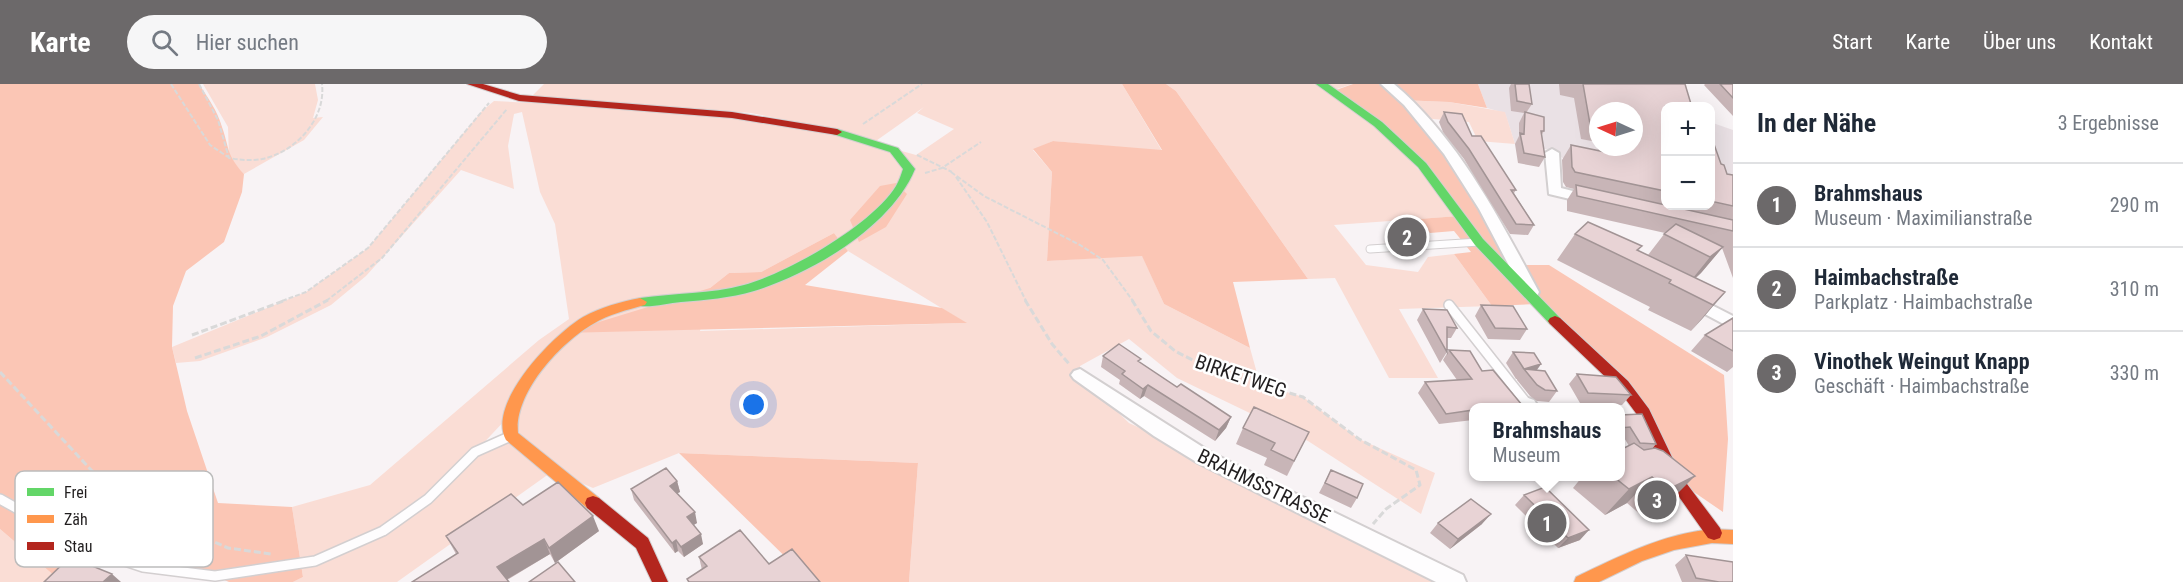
<!DOCTYPE html>
<html lang="de">
<head>
<meta charset="utf-8">
<style>
	:root { --surface:#fff; --page:#f6f6f7; --text:#1f2937; --muted:#747a83; --line:#e0e1e3; --accent:#6c696a }
	body { margin:0; font-family:"Roboto Condensed",sans-serif; background:var(--page); color:var(--text) }
	.controls { position:absolute; right:18px; top:18px; display:grid; overflow:hidden; border-radius:12px; box-shadow:0 6px 24px #0002 }
	.controls button { width:54px; height:54px; display:grid; place-items:center; padding:0; border:0; border-bottom:2px solid var(--line); background:var(--surface); color:var(--text); font:30px sans-serif }
	.compass { position:absolute; left:1589px; top:18px; width:54px; height:54px; border-radius:50%; background:var(--surface); box-shadow:0 6px 24px #0002; rotate:274deg }
	.you { position:absolute; left:754px; top:321px; width:21px; height:21px; margin:-15px; border:4px solid #fff; border-radius:50%; background:#1a73e8; box-shadow:0 0 0 9px #1a73e833 }
	.badge { display:grid; place-items:center; width:39px; height:39px; border-radius:50%; background:var(--accent); color:#fff; font-size:20px; font-weight:700 }
	.pin { position:absolute; translate:-50% -50%; border:3px solid #fff; box-shadow:0 2px 6px #0006 }
	.popup { position:absolute; left:1469px; top:319px; width:156px; height:78px; box-sizing:border-box; display:grid; place-content:center; border-radius:12px; background:var(--surface); filter:drop-shadow(0 2px 4px #0005); font-size:20px; white-space:nowrap; color:var(--muted) }
	.popup b { font-size:22px; color:var(--text) }
	.popup::after { content:''; position:absolute; left:50%; top:100%; margin-left:-12px; border:12px solid transparent; border-top-color:var(--surface) }
	.list { margin:0; padding:0; list-style:none }
	h2 { display:flex; justify-content:space-between; align-items:center; height:78px; margin:0; padding:0 24px; font-size:26px }
	h2 small { font-size:20px; font-weight:400; color:var(--muted) }
	.list li { display:grid; grid-template-columns:39px 1fr auto; gap:18px; align-items:center; box-sizing:border-box; height:84px; padding:0 24px; border-top:2px solid var(--line) }
	.list b { display:block; font-size:22px; white-space:nowrap }
	.list p { margin:0; font-size:20px; white-space:nowrap; color:var(--muted) }
	.list em { font-size:20px; font-style:normal; color:var(--muted) }
	.icon { flex:none; width:33px; height:33px; fill:none; stroke:currentColor; stroke-width:2; stroke-linecap:round; stroke-linejoin:round }
	.map { position:relative; flex:none; width:1733px; height:498px; overflow:hidden }
	header { display:flex; align-items:center; gap:36px; box-sizing:border-box; height:84px; padding:0 30px; background:var(--accent); color:#fff }
	header strong { font-size:28px }
	nav { display:flex; gap:33px; margin-inline-start:auto; font-size:21px }
	.search { width:420px; height:54px; background:var(--page); display:flex; align-items:center; gap:15px; box-sizing:border-box; padding:0 21px; border-radius:33px; color:var(--muted); font-size:22px }
	main { display:flex }
	aside { flex:1; background:var(--surface) }
	.map>svg:first-child { display:block }
</style>
</head>
<body>
<header>
<strong>Karte</strong>
<div class="search"><svg class="icon" aria-label="search" viewBox="0 0 24 24"><circle cx="10" cy="10" r="6"/><path d="M15 15l6 6"/></svg>Hier suchen</div>
<nav><a>Start</a><a>Karte</a><a>Über uns</a><a>Kontakt</a></nav>
</header>
<main>
<div class="map">
<svg width="1733" height="498" viewBox="0 0 1733 498">
	<rect width="100%" height="100%" fill="#f8f3f5"/>
	<path fill="#eae1e5" fill-rule="evenodd" d="M1478 0H1684L1692 22H1666L1665 97 1564 75 1551 66 1515 60 1505 29 1487 24ZM1598 27H1634V63H1598Z
		M1710 38 1733 46V110L1711 106Z"/>
	<path fill="#faddd5" fill-rule="evenodd" d="M203 0H315L318 16 313 34 323 33 304 56 244 90 229 74 228 43Z
		M544 0H1122L1162 67 1053 57 1033 66 1052 88 1047 177 1142 171 1164 220 1250 264 1260 300 1303 313 1359 355 1435 389 1421 430 1308 357 1177 294 1129 255 1080 282V291L1129 339 1205 374 1437 498H909L918 379 679 369 593 404 553 387 397 498H293L303 493 292 423 370 401 539 256 569 235 555 140 540 108 522 28 514 30 508 62 514 105 461 86 366 192 331 221 267 253 200 277 176 279 172 263 306 208 368 164 482 27 494 17 668 26 844 47 751 29 532 12ZM924 23 917 29 954 45 916 71 873 59ZM834 149 848 167 966 239 700 247 710 204 729 189 761 188ZM508 333 511 352 477 366Z
		M1166 0H1352L1337 5 1377 39 1460 132 1334 141 1366 181 1418 188 1428 173 1454 170 1492 222 1399 225 1438 294H1389L1335 194 1308 195 1176 7Z
		M1399 16 1449 18 1505 28 1515 60 1478 57 1469 38 1421 34Z
		M0 445 57 494 53 498H0Z"/>
	<path fill="#fbc6b5" d="M0 0H199C208 14 217 26 222 43 230 66 226 70 244 90L242 108 224 158 186 187 173 222 172 263 187 327 218 419 292 423 303 493 293 498H229L215 492 143 483 89 465 57 494 0 445Z
		M1122 0H1166L1176 7 1308 195 1233 198 1250 264 1164 220 1142 172 1047 177 1052 88 1033 65 1053 57 1162 66Z
		M1353 0H1478L1487 24 1449 18 1400 16 1457 87 1517 181H1549L1724 291 1728 355 1723 428 1688 404 1644 329 1537 220 1492 222 1454 170 1471 168 1454 147 1430 149 1418 135 1459 132 1422 81 1336 6Z
		M896 99 907 110 886 143 859 158 850 136 880 102Z
		M834 149 848 167 805 201 942 224 967 239 563 249 710 204 729 189 761 188Z
		M679 369 918 379 909 498H811Z"/>
	<g fill="none" stroke-linecap="round" stroke-linejoin="round">
		<g stroke="#d3cfd0" stroke-width="9">
			<path id="lane-far1" d="M1370 165 1479 158"/>
		</g>
		<g stroke="#d3cfd0" stroke-width="12">
			<path id="lane" d="M1449 221 1528 321
				M0 415 89 465 143 483 215 492 315 477 383 447 428 415 475 368 511 352"/>
		</g>
		<g stroke="#d3cfd0" stroke-width="4">
			<path id="street" d="M1381 0H1394C1459 55 1499 134 1539 208L1537 212H1525L1479 125 1444 70 1404 21Z
				M1552 65 1559 69 1561 104 1596 113 1598 116 1596 119 1591 120 1549 110 1545 69Z
				M1692 211 1733 232V245L1686 220 1684 216Z
				M1080 285 1212 369 1463 491 1466 498H1436L1198 379 1154 352 1074 295 1071 291 1074 287Z
				M1528 314 1534 316 1539 324H1520L1522 316Z"/>
		</g>
		<g stroke="#d3cfd0" stroke-width="2">
			<path id="fast" d="M1316 0H1328L1382 38 1426 79 1483 155 1560 234 1562 237 1560 240H1550L1475 161 1418 83 1374 42Z
				M837 45 898 64 915 85C891 143 812 189 754 207 730 214 705 216 681 218 667 219 648 225 635 221L633 218 640 214C674 209 711 210 744 201 788 189 872 141 896 102 899 97 901 91 903 85L890 68 833 50V46Z"/>
		</g>
		<g stroke="#d3cfd0" stroke-width="2">
			<path id="slow" d="M640 214 647 218 645 221C627 226 609 230 593 240 560 259 514 309 518 349L599 414 601 419 599 424 593 426 587 424 506 356C486 319 554 250 583 233 601 223 620 218 640 214Z
				M1712 445 1733 446V460L1712 459 1674 466 1642 477 1599 498H1574L1576 493C1620 472 1663 450 1712 445Z"/>
		</g>
		<g stroke="#d3cfd0" stroke-width="2">
			<path id="jam" d="M467 0H483L520 11 732 28 837 45 842 48 837 51 732 34 519 17Z
				M1555 232 1560 234 1628 297 1649 325 1681 392 1720 444 1722 449 1720 454 1714 456 1708 454 1670 400 1638 332 1618 305 1550 240 1548 237 1550 234Z
				M593 412 599 414 648 454 668 498H652L636 464 587 424 585 419 587 414Z"/>
		</g>
		<path stroke="#d9d9d9" stroke-width="2" stroke-dasharray="5 2" stroke-linecap="butt" d="M171 0 210 61 228 73
			M199 0 218 36 229 74C240 76 251 77 262 75 296 68 326 35 322 0
			M863 40 922 0
			M917 71 952 88
			M951 88 984 112 1080 161 1103 176 1133 217
			M925 89 942 84 981 58
			M956 93 987 138 1026 217
			M282 217 306 208 368 164 489 19
			M326 217 382 174 507 25"/>
		<path stroke="#d9d9d9" stroke-width="3" stroke-dasharray="7 3" stroke-linecap="butt" d="M1025 216 1052 260 1070 281
			M1132 216 1151 247 1175 267 1212 286 1303 313 1359 355 1416 386 1420 401 1386 425 1373 440
			M192 251 286 216
			M195 274 261 252 328 216
			M0 288 120 417 228 464 271 470"/>
		<use href="#lane-far1" stroke="#fefdfe" stroke-width="7"/>
		<use href="#lane" stroke="#fefdfe" stroke-width="9"/>
		<use href="#street" fill="#fefdfe" fill-rule="evenodd"/>
		<use href="#fast" fill="#63d668" fill-rule="evenodd"/>
		<use href="#slow" fill="#ff974d" fill-rule="evenodd"/>
		<use href="#jam" fill="#b3261e" fill-rule="evenodd"/>
	</g>
	<path fill="#c8b5b7" fill-rule="evenodd" d="M1511 0H1529L1532 20 1526 29 1544 47 1541 52 1545 73 1539 83 1518 79 1515 60 1519 52V39L1524 29 1511 27 1509 4Z
		M1559 0H1685L1665 22V122H1710V49L1721 80 1727 90 1733 91V194L1722 164 1701 189 1696 194 1725 208 1691 247 1648 226 1650 223 1557 176 1575 150 1642 162 1638 167 1648 171 1665 149 1567 127V116L1574 105 1566 103 1563 98 1562 76 1571 61 1598 67 1597 58 1581 55 1574 14 1560 11ZM1598 27 1634 63H1598Z
		M1705 0H1733V32L1704 1Z
		M1444 28 1472 52 1516 106 1514 109 1534 141 1528 151 1510 150 1464 75 1443 48 1439 38Z
		M1481 221 1527 245 1520 256 1488 255 1475 232Z
		M1423 225 1457 244 1451 254H1447V268L1440 279 1417 236Z
		M1733 234V283L1727 288 1691 267 1705 251Z
		M1449 266 1482 287 1522 321 1520 324H1473V336L1439 340 1418 309 1425 298 1457 296 1443 276Z
		M1513 268 1541 280 1537 286 1557 307 1549 318 1537 317 1530 312 1517 296V295H1516L1506 279Z
		M1103 272 1140 279 1177 303 1231 333 1226 344 1215 357 1144 312 1140 315 1119 300 1120 296 1101 283Z
		M1577 290 1631 311 1622 321 1580 319 1569 300Z
		M1620 331 1656 360 1652 365 1663 367 1669 418 1642 432 1627 419 1605 431 1573 404 1582 393H1620L1629 362 1623 352H1620Z
		M1243 344 1309 348 1287 392 1264 381 1267 374 1236 360Z
		M1331 386 1357 414 1351 424 1319 409Z
		M677 397 680 408 677 409 697 439 693 441 703 460 684 473 678 467 675 469 634 416 631 405Z
		M1524 411 1580 456 1558 464 1515 421Z
		M1438 439 1482 440 1450 465 1430 449Z
		M599 447 555 479 550 470 507 496 456 470 446 452Z
		M1686 471 1733 498H1682L1675 481Z
		M699 473 769 480 820 498H688L687 495 702 486Z"/>
	<path fill="#a29495" d="M1723 163 1701 189 1689 199 1710 173Z
		M1725 208 1703 234 1691 247 1713 221Z
		M1541 280 1533 291 1524 285 1516 295 1524 285Z
		M1148 301 1144 312 1140 315 1143 305Z
		M1231 333 1226 344 1215 357 1219 346Z
		M1695 392 1669 418 1642 432 1667 406Z
		M1652 393 1627 419 1605 431 1629 405Z
		M677 397 680 408 672 412 670 402Z
		M695 428 697 439 689 444 687 433Z
		M1491 430 1482 440 1450 465 1458 455Z
		M593 432 599 447 555 479 549 464Z
		M1589 446 1580 456 1558 464 1568 454Z
		M701 450 703 460 684 473 681 463Z
		M544 455 550 470 504 497 497 483Z
		M676 456 678 467 675 469 672 459Z
		M112 490 121 498H103Z"/>
	<path fill="#e8d3d5" stroke="#a29495" stroke-width="1.5" d="M1515 0H1529L1532 20 1517 17Z
		M1583 0H1685L1691 20 1702 22H1665V107L1575 88 1572 83 1571 61 1610 69 1609 63H1634V27H1598V42L1590 40Z
		M1720 0H1733V14Z
		M1444 28 1462 30 1472 52H1481L1516 106H1511L1534 141 1516 140 1469 65 1448 38Z
		M1525 28 1544 33V47H1541L1545 73 1524 69 1520 49 1524 50Z
		M1710 49 1721 80 1724 81 1727 90 1733 91V122L1710 117Z
		M1576 101 1733 136V147L1577 112Z
		M1588 138 1642 162 1637 166 1725 208 1713 221 1669 199 1671 196 1575 150Z
		M1676 140 1723 163 1710 173 1664 150Z
		M1481 221 1513 222 1527 245 1495 244Z
		M1423 225 1447 226 1457 244 1447 243V268Z
		M1733 234V267L1705 251Z
		M1119 260 1141 275 1138 277 1177 303 1181 300 1231 333 1219 346 1148 301 1143 305 1122 290 1125 287 1103 272Z
		M1449 266 1470 267 1482 287 1493 286 1522 321 1500 324H1473V326L1446 330 1425 298 1472 295Z
		M1513 268 1534 269 1541 280 1524 285Z
		M1524 285 1545 287 1557 307 1545 306 1537 301Z
		M1577 290 1616 293 1631 311 1588 309Z
		M1254 323 1309 348 1294 377 1271 366 1275 359 1243 344Z
		M1642 330 1656 360 1640 359 1630 343 1620 344V331Z
		M1634 359 1644 366 1655 364 1663 367 1695 392 1667 406 1652 393 1629 405 1614 393H1620V366Z
		M666 384 677 397 670 402 695 428 687 433 701 450 681 463 676 456 672 459 631 405Z
		M1331 386 1363 400 1357 414 1325 399Z
		M558 398 593 432 549 464 544 455 497 483 509 498H412L458 469 446 452 511 410 523 421Z
		M1545 403 1589 446 1568 454 1524 411Z
		M1471 415 1491 430 1458 455 1438 439Z
		M740 446 769 480 792 465 820 498H689L687 495 707 482 699 473Z
		M1686 471 1733 478V498H1719L1696 494Z
		M70 473 112 490 103 498H44Z
		M558 478 575 498H529Z"/>
	<g text-anchor="middle" dominant-baseline="central" stroke-width="5" stroke-linejoin="round" paint-order="stroke">
		<g font-size="20" fill="#211e1f" stroke="#fff">
			<text transform="translate(1241 292) rotate(19)">BIRKETWEG</text>
			<text transform="translate(1264 402) rotate(26)">BRAHMSSTRASSE</text>
		</g>
	</g>
	<rect x="15" y="387" width="198" height="96" rx="9" fill="#fff" stroke="#bcbcbc" stroke-width="1.5"/>
	<rect x="27" y="404" width="27" height="8" fill="#63d668"/>
	<rect x="27" y="431" width="27" height="8" fill="#ff974d"/>
	<rect x="27" y="458" width="27" height="8" fill="#b3261e"/>
	<g font-size="16" fill="#211e1f">
		<text x="64" y="414">Frei</text>
		<text x="64" y="441">Zäh</text>
		<text x="64" y="468">Stau</text>
	</g>
</svg>
<div class="controls">
<button>+</button>
<button>−</button>
</div>
<svg class="compass" viewBox="-18 -18 36 36"><path d="M0-13l5 13h-10z" fill="#e53935"/><path d="M0 13l5-13h-10z" fill="#747a83"/></svg>
<div class="you"></div>
<div class="pin badge" style="left:1547px;top:439px">1</div>
<div class="popup"><b>Brahmshaus</b>Museum</div>
<div class="pin badge" style="left:1407px;top:153px">2</div>
<div class="pin badge" style="left:1657px;top:416px">3</div>
</div>
<aside>
<h2>In der Nähe<small>3 Ergebnisse</small></h2>
<ul class="list">
<li><span class="badge">1</span><div><b>Brahmshaus</b><p>Museum · Maximilianstraße</p></div><em>290 m</em></li>
<li><span class="badge">2</span><div><b>Haimbachstraße</b><p>Parkplatz · Haimbachstraße</p></div><em>310 m</em></li>
<li><span class="badge">3</span><div><b>Vinothek Weingut Knapp</b><p>Geschäft · Haimbachstraße</p></div><em>330 m</em></li>
</ul>
</aside>
</main>
</body>
</html>
